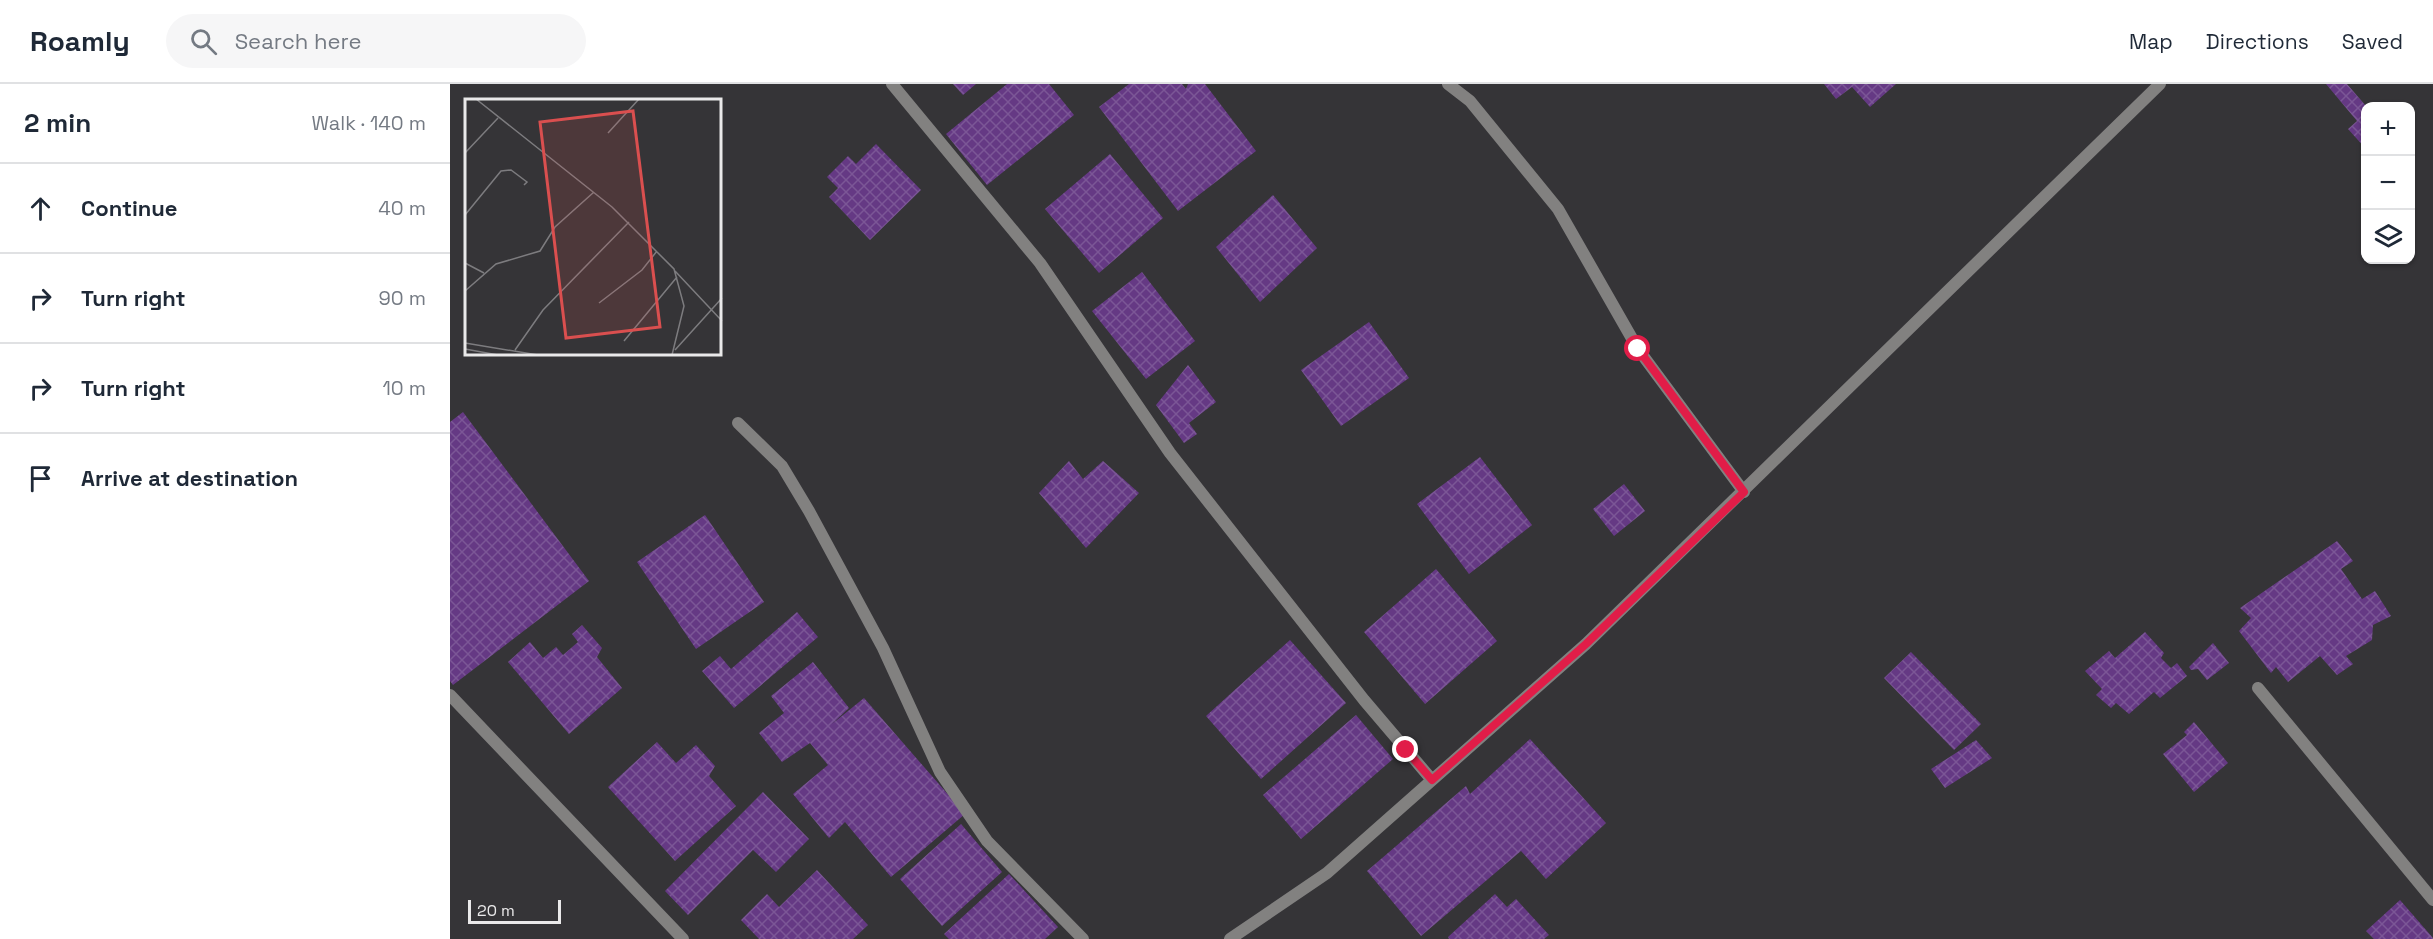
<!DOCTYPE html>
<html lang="en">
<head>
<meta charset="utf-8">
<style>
	:root { --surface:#fff; --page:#f6f6f7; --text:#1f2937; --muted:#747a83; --line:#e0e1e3 }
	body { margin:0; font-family:"Space Grotesk",sans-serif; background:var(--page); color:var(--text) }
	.controls { position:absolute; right:18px; top:18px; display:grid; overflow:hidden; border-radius:12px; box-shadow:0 2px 4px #0004 }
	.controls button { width:54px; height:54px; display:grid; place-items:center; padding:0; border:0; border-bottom:2px solid var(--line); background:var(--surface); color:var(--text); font:30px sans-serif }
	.scale { position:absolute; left:18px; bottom:15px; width:93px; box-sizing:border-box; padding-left:6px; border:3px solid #eae9ea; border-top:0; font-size:16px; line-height:21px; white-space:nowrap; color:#eae9ea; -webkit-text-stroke:4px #353437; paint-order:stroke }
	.stop { position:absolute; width:18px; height:18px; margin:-14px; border:4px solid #e11d48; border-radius:50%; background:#fff }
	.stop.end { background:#e11d48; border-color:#fff; box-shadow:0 2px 6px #0008 }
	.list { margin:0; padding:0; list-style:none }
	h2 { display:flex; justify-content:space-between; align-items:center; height:78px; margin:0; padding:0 24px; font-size:26px }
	h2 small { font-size:20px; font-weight:400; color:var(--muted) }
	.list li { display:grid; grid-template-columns:39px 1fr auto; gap:18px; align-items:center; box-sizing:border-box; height:90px; padding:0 24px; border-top:2px solid var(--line) }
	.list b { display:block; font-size:22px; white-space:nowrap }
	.list em { font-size:20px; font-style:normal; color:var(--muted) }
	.icon { flex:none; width:33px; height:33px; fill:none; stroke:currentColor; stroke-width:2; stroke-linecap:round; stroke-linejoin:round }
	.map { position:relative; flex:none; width:1983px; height:855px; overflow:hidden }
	header { display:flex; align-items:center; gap:36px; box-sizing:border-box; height:84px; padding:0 30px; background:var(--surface); border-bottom:2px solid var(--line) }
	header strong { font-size:28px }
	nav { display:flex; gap:33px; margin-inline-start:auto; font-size:21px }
	.search { width:420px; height:54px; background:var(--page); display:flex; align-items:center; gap:15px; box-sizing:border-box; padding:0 21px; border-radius:33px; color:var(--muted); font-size:22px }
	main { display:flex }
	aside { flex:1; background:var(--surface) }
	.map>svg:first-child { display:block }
</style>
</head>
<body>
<header>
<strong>Roamly</strong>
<div class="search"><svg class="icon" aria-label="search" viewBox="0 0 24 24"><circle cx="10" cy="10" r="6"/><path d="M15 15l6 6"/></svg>Search here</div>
<nav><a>Map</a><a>Directions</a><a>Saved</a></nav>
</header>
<main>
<aside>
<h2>2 min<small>Walk · 140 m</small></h2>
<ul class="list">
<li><svg class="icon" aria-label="ahead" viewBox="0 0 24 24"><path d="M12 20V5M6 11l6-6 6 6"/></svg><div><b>Continue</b></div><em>40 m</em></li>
<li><svg class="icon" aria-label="right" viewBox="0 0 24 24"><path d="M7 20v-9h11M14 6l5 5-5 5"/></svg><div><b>Turn right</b></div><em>90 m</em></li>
<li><svg class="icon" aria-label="right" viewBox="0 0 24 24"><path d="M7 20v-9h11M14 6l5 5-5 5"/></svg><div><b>Turn right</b></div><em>10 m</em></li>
<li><svg class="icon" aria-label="arrive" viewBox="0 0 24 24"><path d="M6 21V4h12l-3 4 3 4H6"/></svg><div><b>Arrive at destination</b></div></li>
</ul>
</aside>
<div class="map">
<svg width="1983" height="855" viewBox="0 0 1983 855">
	<defs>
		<pattern id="building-cross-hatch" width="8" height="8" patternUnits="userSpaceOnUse" patternTransform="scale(1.5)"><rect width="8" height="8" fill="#653984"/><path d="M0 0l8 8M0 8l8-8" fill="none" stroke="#7b5696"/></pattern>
	</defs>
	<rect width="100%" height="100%" fill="#353437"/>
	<path fill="url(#building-cross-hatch)" d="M503 0H526L513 11Z
		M557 0H599L624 31 537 101 496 50Z
		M679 0H732L736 5 738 0H755L806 67 728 127 649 23Z
		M1374 0H1446L1420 23 1402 3 1386 15Z
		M1876 0H1897L1916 22V65L1898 45 1907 37Z
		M426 60 471 106 420 156 379 113 388 104 377 93 398 72 406 80Z
		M660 70 713 134 649 189 595 125Z
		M823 111 867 164 810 218 766 163Z
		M692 188 745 257 696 295 642 227Z
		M919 238 959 294 891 342 851 286Z
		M738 281 766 318 739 339 747 350 734 359 706 321Z
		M13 328 139 497 3 601 0 597V338Z
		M1030 373 1082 441 1019 490 967 420Z
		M619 377 633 395 653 377 689 409 636 464 589 409Z
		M1174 400 1195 427 1164 452 1143 425Z
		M255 431 314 518 246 565 187 478Z
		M1887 457 1903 477 1891 485 1912 515 1925 507 1941 532 1923 541 1922 556 1896 572 1903 580 1887 591 1870 572 1838 598 1826 583 1821 589 1789 547 1801 534 1790 524Z
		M986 485 1047 557 975 620 914 548Z
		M347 528 368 553 284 624 252 587 270 572 281 585Z
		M132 541 152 564 147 573 172 604 119 650 58 578 80 558 93 574 106 563 113 571 128 558 122 550Z
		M1695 548 1714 569 1711 574 1721 584 1727 579 1737 592 1710 614 1704 608 1679 630 1666 619 1661 624 1646 611 1652 605 1635 587 1659 567 1665 574Z
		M840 556 896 619 811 695 756 632Z
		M1763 559 1779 579 1757 596 1748 585 1741 586 1739 583Z
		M1461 568 1531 640 1504 666 1434 594Z
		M363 578 399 624 382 640 414 614 515 730 441 793 395 738 379 754 343 710 378 681 360 659 332 678 309 649 334 629 321 612Z
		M906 631 943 675 851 755 813 711Z
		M1744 638 1778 679 1744 708 1713 670 1737 651 1734 648Z
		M1080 655 1156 739 1096 795 1071 767 971 852 917 787 1016 702 1020 710Z
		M1526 656 1542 674 1495 704 1481 685Z
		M207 658 226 679 246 661 265 682 259 692 286 722 225 777 158 703Z
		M313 708 359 755 326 788 303 766 238 831 215 807Z
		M511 740 552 788 492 842 450 795Z
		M367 786 418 841 403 855H309L291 836 317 810 329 823Z
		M559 790 608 843 595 855H499L494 850Z
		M1045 810 1057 823 1066 815 1099 851 1094 855H999L998 853Z
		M1950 816 1983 854V855H1924L1916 847Z"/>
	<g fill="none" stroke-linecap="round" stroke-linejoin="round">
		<path stroke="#828180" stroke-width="12" d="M442 0 590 179 720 369 914 616 982 696
			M998 0 1020 17 1108 125 1188 265 1294 408
			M288 339 332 382 359 427 433 564 490 688 537 757 633 855
			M1808 604 1983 816
			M0 611 233 855
			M780 855 877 789 1136 560 1710 0"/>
	</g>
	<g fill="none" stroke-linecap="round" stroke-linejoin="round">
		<path stroke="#e11d48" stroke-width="8" d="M956 666 982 696 1136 560 1294 408 1188 265"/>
	</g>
	<g transform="translate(15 15)">
		<rect width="256" height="256" fill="#353437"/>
		<path fill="none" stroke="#7d7c7f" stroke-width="1.5" d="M11 0 147 108 209 170 219 207 207 256M143 34 174 0M0 54 33 19M0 116 36 72 46 71 62 83 59 86M0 164 19 174M210 172 257 222M0 192 31 165 75 152 90 128 129 93M134 204 177 171 192 152M159 242 212 178M0 244 73 256M0 250 33 256M50 251 78 211 164 123M210 251 257 199"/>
		<path fill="#da4f4f" fill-opacity="0.15" stroke="#da4f4f" stroke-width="3" d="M168 12 195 228 101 239 75 23Z"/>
		<rect width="256" height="256" fill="none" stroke="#eae9ea" stroke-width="3"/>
	</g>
</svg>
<div class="controls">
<button>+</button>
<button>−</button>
<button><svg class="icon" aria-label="layers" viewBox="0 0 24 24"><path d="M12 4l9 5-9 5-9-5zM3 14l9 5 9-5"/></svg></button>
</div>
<div class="scale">20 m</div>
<div class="stop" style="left:1188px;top:265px"></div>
<div class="stop end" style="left:956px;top:666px"></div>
</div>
</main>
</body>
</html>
